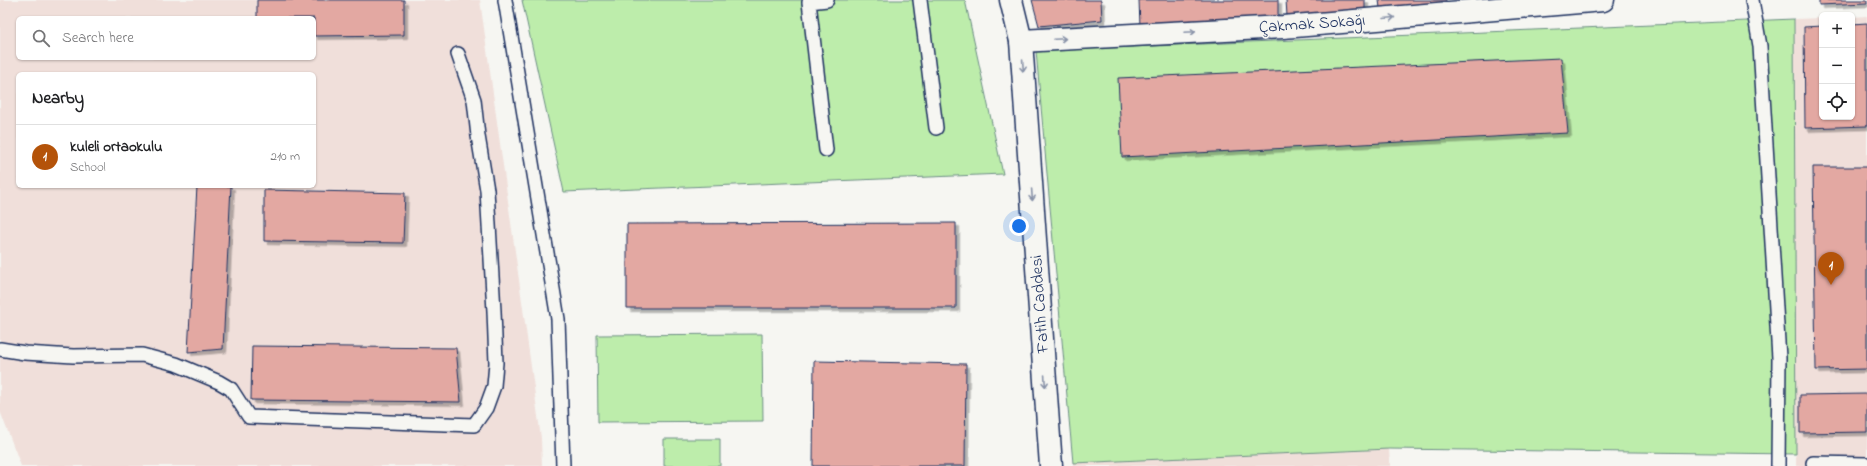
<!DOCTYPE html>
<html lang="en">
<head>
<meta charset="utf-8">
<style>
	:root { --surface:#fff; --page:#f2f2f2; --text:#202124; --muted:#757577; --line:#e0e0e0; --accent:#b45309 }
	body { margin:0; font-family:"Indie Flower",sans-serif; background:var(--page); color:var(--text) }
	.controls { position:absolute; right:12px; top:12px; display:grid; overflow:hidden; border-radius:6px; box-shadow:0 1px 3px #0004 }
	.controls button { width:36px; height:36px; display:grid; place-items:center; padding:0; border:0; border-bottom:1px solid var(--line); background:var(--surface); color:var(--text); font:20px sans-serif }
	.you { position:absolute; left:1019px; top:226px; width:14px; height:14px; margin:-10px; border:3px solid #fff; border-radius:50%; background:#1a73e8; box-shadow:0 0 0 6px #1a73e833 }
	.badge { display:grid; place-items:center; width:26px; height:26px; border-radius:50%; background:var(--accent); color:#fff; font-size:13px; font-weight:700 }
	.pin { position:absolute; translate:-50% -33px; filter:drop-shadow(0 1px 2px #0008) }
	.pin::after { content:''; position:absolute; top:21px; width:14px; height:12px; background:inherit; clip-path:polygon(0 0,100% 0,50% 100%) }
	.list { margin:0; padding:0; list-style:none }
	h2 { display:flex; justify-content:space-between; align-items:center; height:52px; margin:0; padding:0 16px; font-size:17px }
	h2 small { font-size:13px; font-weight:400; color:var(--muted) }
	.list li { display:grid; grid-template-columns:26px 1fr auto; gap:12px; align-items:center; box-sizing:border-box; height:64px; padding:0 16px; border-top:1px solid var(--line) }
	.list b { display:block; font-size:15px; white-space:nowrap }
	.list p { margin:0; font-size:13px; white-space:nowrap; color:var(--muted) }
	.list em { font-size:13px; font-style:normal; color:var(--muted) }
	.icon { flex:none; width:22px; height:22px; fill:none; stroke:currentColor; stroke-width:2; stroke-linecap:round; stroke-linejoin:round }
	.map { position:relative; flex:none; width:1867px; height:466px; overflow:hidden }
	.search { position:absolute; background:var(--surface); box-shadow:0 1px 3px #0004; left:16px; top:16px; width:300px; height:44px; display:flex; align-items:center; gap:10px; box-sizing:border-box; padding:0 14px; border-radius:6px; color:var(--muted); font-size:15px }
	.panel { position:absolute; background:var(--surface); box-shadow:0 1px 3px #0004; left:16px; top:72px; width:300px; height:116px; border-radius:6px }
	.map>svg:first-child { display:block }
</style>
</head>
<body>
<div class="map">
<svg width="1867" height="466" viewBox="0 0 1867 466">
	<defs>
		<filter id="shadow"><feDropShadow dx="3.5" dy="3.5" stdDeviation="0" flood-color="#0004"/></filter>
	</defs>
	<rect width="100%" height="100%" fill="#f6f6f2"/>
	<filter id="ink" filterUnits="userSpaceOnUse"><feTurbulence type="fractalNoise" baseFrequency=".025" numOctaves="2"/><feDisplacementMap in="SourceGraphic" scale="8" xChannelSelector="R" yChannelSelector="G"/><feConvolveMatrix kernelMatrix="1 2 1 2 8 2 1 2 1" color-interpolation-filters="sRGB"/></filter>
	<g filter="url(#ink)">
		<path fill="#f0dfda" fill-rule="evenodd" d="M0 0H480L541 438 542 466H21L0 411ZM18 18H314V58H18ZM18 74H314V186H18Z
			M1867 16V466H1796L1794 19 1822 18V117H1852V17Z
			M1389 449 1390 466H1073V463Z"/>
		<path fill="#bdedab" stroke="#6c8e84" d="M522 0H965L1003 174 564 192Z
			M1794 19 1796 454 1389 449 1073 463 1036 51Z
			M762 334 763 421 598 422 597 335Z
			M664 439H720V466H664Z"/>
		<path fill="#e3a8a2" stroke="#1b2f5e" filter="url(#shadow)" d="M257 0H404V35L314 36V18H257Z
			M1032 0H1101L1102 20 1039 26Z
			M1139 0H1278V17L1140 26Z
			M1286 0H1365V9L1287 16Z
			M1379 0H1446V4L1380 8Z
			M1819 0H1867V3L1819 5Z
			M1867 23V126L1805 128 1804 27 1822 26V117H1852V24Z
			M1561 58 1568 133 1122 157 1118 78Z
			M1813 167H1867V369L1816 370Z
			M197 186H231L223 349 188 352Z
			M264 190 405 193 403 243 264 241Z
			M956 223V308H627V224Z
			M252 346 456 348 461 402 251 400Z
			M814 361 966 364 965 466H813Z
			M1867 394V432L1800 433V395Z"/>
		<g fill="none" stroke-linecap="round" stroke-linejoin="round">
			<g stroke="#1b2f5e" stroke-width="16">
				<path id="lane" d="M505 0 558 319 563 466
					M920 0 936 128
					M1752 0 1760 46 1779 358 1778 466
					M826 150 809 2 827 0
					M0 349 25 353 73 356 142 355 176 364 219 382 231 389 249 417 474 425 486 408 494 386 496 363 494 311 487 190 478 136 474 100 458 54
					M1813 463 1867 464"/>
			</g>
			<g stroke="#1b2f5e" stroke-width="25">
				<path id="street" d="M1021 41 1283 27 1603 0"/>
			</g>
			<g stroke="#1b2f5e" stroke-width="25">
				<path id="secondary" d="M1011 0 1021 41 1051 466"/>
			</g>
			<use href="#lane" stroke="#f6f6f2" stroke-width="13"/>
			<use href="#street" stroke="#f6f6f2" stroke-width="22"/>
			<use href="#secondary" stroke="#f6f6f2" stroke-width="22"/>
		</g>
		<defs><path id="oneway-shaft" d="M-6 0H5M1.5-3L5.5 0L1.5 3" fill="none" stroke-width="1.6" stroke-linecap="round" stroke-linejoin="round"/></defs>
		<g stroke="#8892a8">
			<use href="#oneway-shaft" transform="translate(1389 18) rotate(-5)"/>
			<use href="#oneway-shaft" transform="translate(1190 32) rotate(-3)"/>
			<use href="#oneway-shaft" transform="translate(1060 39) rotate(-3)"/>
			<use href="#oneway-shaft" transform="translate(1023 66) rotate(86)"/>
			<use href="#oneway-shaft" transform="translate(1032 195) rotate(86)"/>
			<use href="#oneway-shaft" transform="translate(1045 381) rotate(86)"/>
		</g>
	</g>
	<g text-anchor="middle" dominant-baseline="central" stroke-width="3.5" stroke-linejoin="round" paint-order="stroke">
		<g font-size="17" fill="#1b2f5e" stroke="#f6f6f2">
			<text transform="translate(1312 24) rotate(-4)">Çakmak Sokağı</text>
			<text transform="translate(1040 304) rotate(-94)">Fatih Caddesi</text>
		</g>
	</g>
</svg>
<div class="controls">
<button>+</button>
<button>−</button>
<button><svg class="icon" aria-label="locate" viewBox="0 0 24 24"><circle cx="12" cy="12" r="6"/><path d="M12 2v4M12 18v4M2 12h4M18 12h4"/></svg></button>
</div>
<div class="you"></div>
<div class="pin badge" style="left:1831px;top:285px">1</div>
<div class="search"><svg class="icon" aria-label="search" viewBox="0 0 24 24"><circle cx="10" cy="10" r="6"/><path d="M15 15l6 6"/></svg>Search here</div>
<section class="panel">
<h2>Nearby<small></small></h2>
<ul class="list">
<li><span class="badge">1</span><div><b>kuleli ortaokulu</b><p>School</p></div><em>210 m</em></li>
</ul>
</section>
</div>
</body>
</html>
